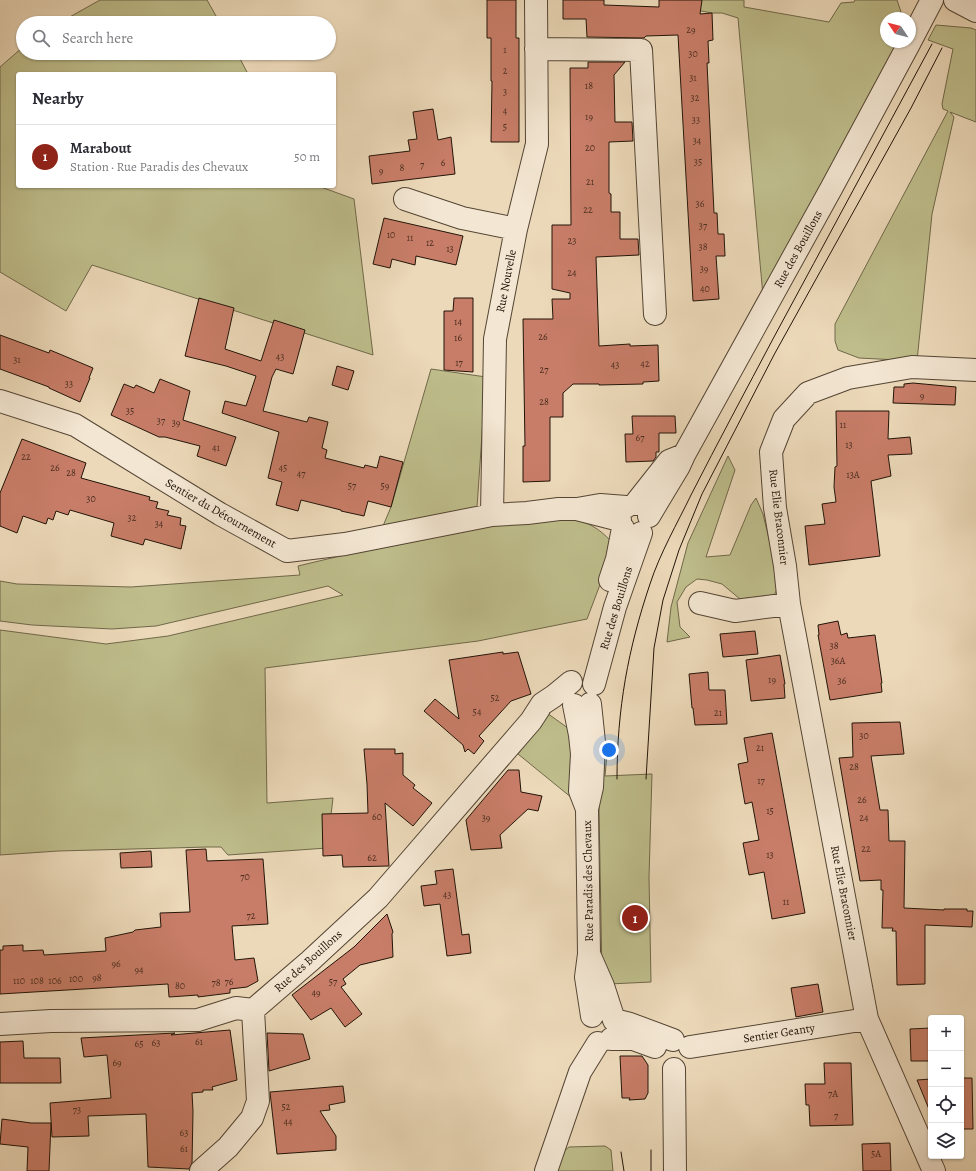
<!DOCTYPE html>
<html lang="en">
<head>
<meta charset="utf-8">
<style>
	:root { --surface:#fff; --page:#f2f2f3; --text:#2b2b33; --muted:#7c7c81; --line:#e1e1e2; --accent:#8f2418 }
	body { margin:0; font-family:Alegreya,serif; background:var(--page); color:var(--text) }
	.controls { position:absolute; right:12px; bottom:12px; display:grid; overflow:hidden; border-radius:4px; box-shadow:0 1px 3px #0004 }
	.controls button { width:36px; height:36px; display:grid; place-items:center; padding:0; border:0; border-bottom:1px solid var(--line); background:var(--surface); color:var(--text); font:20px sans-serif }
	.compass { position:absolute; left:880px; top:12px; width:36px; height:36px; border-radius:50%; background:var(--surface); box-shadow:0 1px 3px #0004; rotate:305deg }
	.you { position:absolute; left:609px; top:750px; width:14px; height:14px; margin:-10px; border:3px solid #fff; border-radius:50%; background:#1a73e8; box-shadow:0 0 0 6px #1a73e833 }
	.badge { display:grid; place-items:center; width:26px; height:26px; border-radius:50%; background:var(--accent); color:#fff; font-size:13px; font-weight:700 }
	.pin { position:absolute; translate:-50% -50%; border:2px solid #fff; box-shadow:0 1px 4px #0006 }
	.list { margin:0; padding:0; list-style:none }
	h2 { display:flex; justify-content:space-between; align-items:center; height:52px; margin:0; padding:0 16px; font-size:17px }
	h2 small { font-size:13px; font-weight:400; color:var(--muted) }
	.list li { display:grid; grid-template-columns:26px 1fr auto; gap:12px; align-items:center; box-sizing:border-box; height:64px; padding:0 16px; border-top:1px solid var(--line) }
	.list b { display:block; font-size:15px; white-space:nowrap }
	.list p { margin:0; font-size:13px; white-space:nowrap; color:var(--muted) }
	.list em { font-size:13px; font-style:normal; color:var(--muted) }
	.icon { flex:none; width:22px; height:22px; fill:none; stroke:currentColor; stroke-width:2; stroke-linecap:round; stroke-linejoin:round }
	.map { position:relative; flex:none; width:976px; height:1171px; overflow:hidden }
	.search { position:absolute; background:var(--surface); box-shadow:0 1px 3px #0004; left:16px; top:16px; width:320px; height:44px; display:flex; align-items:center; gap:10px; box-sizing:border-box; padding:0 14px; border-radius:22px; color:var(--muted); font-size:15px }
	.panel { position:absolute; background:var(--surface); box-shadow:0 1px 3px #0004; left:16px; top:72px; width:320px; height:116px; border-radius:4px }
	.map>svg:first-child { display:block }
</style>
</head>
<body>
<div class="map">
<svg width="976" height="1171" viewBox="0 0 976 1171">
	<rect width="100%" height="100%" fill="#ecd9b9"/>
	<filter id="stains"><feTurbulence type="fractalNoise" baseFrequency=".005" numOctaves="4"/><feColorMatrix values="0 0 0 0 .2 0 0 0 0 .09 0 0 0 0 .02 0 0 0 .5 -.17"/></filter>
	<radialGradient id="worn" r=".72"><stop offset=".6" stop-color="#630" stop-opacity="0"/><stop offset="1" stop-color="#630" stop-opacity=".3"/></radialGradient>
	<path fill="#bebd8b" stroke="#70684a" d="M100 0H207L220 23H59Z
		M698 0H744V7L829 22 841 3 854 2 855 0H897L903 18H886V42H900L763 296 738 18 722 13H712L696 10Z
		M936 25 971 28 976 30V122L950 112 954 117 932 214 917 361 859 358 838 350 835 341V324L948 111 943 109 942 104 953 49 928 40Z
		M23 47V53H237L248 74H18V186H318L354 199 373 355 92 265 66 311 0 272V67Z
		M431 369 486 377 477 507 383 526 391 507Z
		M728 456 735 470 706 557 730 555 751 505 756 498 763 514 780 584 774 595 740 599 722 584 707 580 697 579 686 587 677 602 680 627 690 637 667 642 671 607 688 543Z
		M571 518C594 525 598 528 615 545L587 619 478 641 265 668 267 803 333 798 327 848 228 855 221 847H207L58 851 0 855V630L106 644 168 636 343 595 328 586 156 626 112 629 32 625 0 621V581L17 584 131 587 300 575 298 566 382 546 487 525Z
		M547 713 572 731V798L518 754Z
		M598 754H607L605 776 652 774 649 877 651 982 609 984 602 975Z
		M605 1146 611 1150 613 1171H557L564 1151 569 1147Z"/>
	<path fill="#c87d68" stroke="#221408" d="M487 0H516V38H519V142H491L492 81H491V38H487Z
		M563 0H604V5L659 7V0H702L700 14 712 13 713 40 708 41 709 63H707L714 213H717L718 234H724L725 256H716L719 299 693 301 678 35 646 36 644 38 587 37 586 19H563Z
		M588 62H625L614 75 615 122H632L633 141 609 142V193L611 194V212H620V239H638L639 255 596 257 599 346 630 344V346L658 345 659 381 643 382V384L599 385V384H573L563 393V417H550V481L523 482V446H525L523 319H553L552 299H570V293L552 289V225H571L570 68H588Z
		M433 109 438 140 451 137 455 174 372 184 369 156 410 151 408 140 417 139 413 112Z
		M384 218 463 236 456 265 416 256 415 265 392 259 390 268 373 264Z
		M199 298 234 308 225 349 261 361 274 320 305 330 293 374 276 369 272 377 263 411 307 422 309 417 328 422 322 448 327 450 325 458 364 468 365 465 377 468 380 456 403 462 391 507 368 501 364 516 341 511V510L301 500 298 511 276 505 282 482 268 478 279 432 222 413 225 401 246 406 256 376 226 366 185 356Z
		M454 298H473V372L444 370V311H453Z
		M0 335 49 353 50 350 93 368 89 378H90L80 402 49 388V387L0 369Z
		M337 366 354 371 348 390 332 385Z
		M160 379 190 391 183 420 236 437 226 466 197 456 200 446 165 437H159L111 415 124 384 134 388 136 385 154 393Z
		M913 383 956 387 955 405 893 403 894 387H904V384Z
		M836 411H889L888 439 910 437 912 454 888 455 891 476 871 481 880 556 809 565 805 526 825 524 822 504 836 502 834 487 835 467 837 466Z
		M632 416H675L676 433H659V452H656V457L653 461 626 462 625 434H633Z
		M22 439 86 463 81 478 150 497 149 500 158 502 156 508 169 511 167 515 181 518 180 525 186 526 181 549 145 539 143 545 111 536 114 523 70 510 68 515 56 511 53 520 48 518 46 524 23 516 17 533 0 526V493Z
		M838 621 841 635 847 633 848 638 875 635 882 683H881L882 692 830 700 818 635H819L818 625Z
		M755 631 758 654 723 657 720 634Z
		M503 652V654L518 652 531 694 511 701 479 736 484 741 474 754 468 749 465 752 463 745 424 711 435 699 459 719 449 660Z
		M780 655 785 684H784L785 698 751 701 746 660Z
		M708 672 709 690H725L727 724 695 725 693 708H692L689 674Z
		M900 722 904 754 871 756 880 810H888L889 841H905L904 908 944 910V909H967V911H973L972 927 925 925V984L897 985 896 931H892L893 928H882L883 890H881V880L860 881 839 758 853 757 852 723Z
		M772 733 805 913 772 919 764 872 749 875 743 843 759 840 752 802 745 804 738 764 748 762 744 738Z
		M364 749H395V754L403 753V775L415 785 413 788 432 803 413 826 385 803 389 866 343 867 342 855 323 856 322 814 368 813 367 784Z
		M508 770H519L521 792 542 796 538 811 528 809 500 835 502 848 471 850 466 820Z
		M206 849 207 861 263 859 268 924 232 926 235 960 254 958 258 981 247 987 230 989V993L198 997V995L169 997 168 984 0 994V950H3V946L23 945V951L43 950 44 955 106 951 105 938 133 932 135 930 161 927 160 913 190 912 186 850Z
		M151 851 152 867 121 868 120 853Z
		M453 869 462 935 469 934 471 953 447 956 440 904 424 906 421 886 437 884 435 871Z
		M387 914 393 932 392 934 393 957 360 965 343 979 346 984 341 987 362 1014 345 1027 331 1008 311 1020 292 995 354 947Z
		M818 984 823 1012 796 1017 791 988Z
		M931 1028V1061H911L910 1029Z
		M230 1030 237 1080 212 1087 213 1090H203V1092L192 1093 193 1111 192 1163 189 1169 148 1167 146 1114 88 1116 89 1136 52 1137 50 1103 111 1098 107 1055 84 1057 81 1038 175 1033 171 1035Z
		M267 1033 303 1034 310 1059 269 1071Z
		M23 1041 24 1058H60L61 1083H0V1042Z
		M620 1056H642L648 1065V1093L645 1099 629 1100 630 1098H622Z
		M824 1063H851L853 1125 810 1126 809 1105H806L805 1084H825Z
		M961 1078H972L973 1129H961Z
		M931 1079V1114L917 1080Z
		M343 1086 345 1102 329 1105 330 1110 320 1111 336 1136V1150L277 1154 270 1092Z
		M2 1119 31 1123H51L49 1171H27L28 1147 0 1144Z
		M890 1143 891 1171H863L862 1144Z"/>
	<g fill="none" stroke-linecap="round" stroke-linejoin="round">
		<g stroke="#544534" stroke-width="24">
			<path id="minor" d="M955 0 976 11
				M910 42 932 0
				M536 49 641 50 655 314
				M405 199 462 218 516 229
				M0 401 75 425 220 514 287 551 345 544 492 515 527 513 559 509H577
				M684 455 832 187 910 42
				M635 504 669 461 684 455 679 466 649 516
				M492 515 495 339 516 229 537 144 536 0
				M620 520 577 509 600 505 626 507
				M610 580 617 559 623 528
				M700 603 735 611 789 604
				M594 684 615 607 641 533
				M574 705 580 735 582 754 580 791 587 809 592 787 594 742 590 704
				M587 809 589 954
				M592 1016 586 977 589 954 603 986 614 1020 630 1024 673 1040
				M0 1024 51 1021 198 1020 236 1008 253 1010 310 961 378 898 531 721 542 704 554 696 571 682
				M611 1039H633L655 1047
				M690 1047 867 1019
				M674 1069 675 1171
				M201 1171 228 1147 252 1118 258 1101 253 1010
				M546 1171 580 1072 598 1043
				M934 1171 867 1019 789 604 785 566 775 508 771 452 784 419 808 393 848 378 912 367 976 370"/>
		</g>
		<use href="#minor" stroke="#f3e6d2" stroke-width="22"/>
		<path stroke="#221408" stroke-width="1" d="M617 779C617 709 628 649 650 584 660 553 677 524 691 495 718 442 746 390 774 337 827 239 879 142 932 44
			M646 779 654 648 663 600 679 550 702 494 775 353 911 108 942 48
			M651 1150V1171
			M621 1152 624 1171"/>
	</g>
	<g text-anchor="middle" dominant-baseline="central" stroke-width="3.5" stroke-linejoin="round" paint-order="stroke">
		<g font-size="10" fill="#4c2e20">
			<text x="691" y="29">29</text>
			<text x="505" y="49">1</text>
			<text x="693" y="53">30</text>
			<text x="505" y="70">2</text>
			<text x="693" y="77">31</text>
			<text x="589" y="85">18</text>
			<text x="505" y="91">3</text>
			<text x="695" y="97">32</text>
			<text x="505" y="110">4</text>
			<text x="589" y="116">19</text>
			<text x="696" y="119">33</text>
			<text x="505" y="126">5</text>
			<text x="697" y="140">34</text>
			<text x="590" y="147">20</text>
			<text x="698" y="161">35</text>
			<text x="443" y="162">6</text>
			<text x="422" y="164">7</text>
			<text x="402" y="167">8</text>
			<text x="381" y="170">9</text>
			<text x="590" y="181">21</text>
			<text x="700" y="203">36</text>
			<text x="588" y="209">22</text>
			<text x="703" y="225">37</text>
			<text x="391" y="234">10</text>
			<text x="410" y="237">11</text>
			<text x="572" y="240">23</text>
			<text x="430" y="242">12</text>
			<text x="703" y="246">38</text>
			<text x="450" y="248">13</text>
			<text x="704" y="268">39</text>
			<text x="572" y="272">24</text>
			<text x="705" y="288">40</text>
			<text x="458" y="321">14</text>
			<text x="543" y="336">26</text>
			<text x="458" y="337">16</text>
			<text x="280" y="356">43</text>
			<text x="17" y="359">31</text>
			<text x="459" y="362">17</text>
			<text x="645" y="363">42</text>
			<text x="615" y="364">43</text>
			<text x="544" y="369">27</text>
			<text x="69" y="383">33</text>
			<text x="922" y="395">9</text>
			<text x="544" y="401">28</text>
			<text x="130" y="410">35</text>
			<text x="161" y="420">37</text>
			<text x="176" y="422">39</text>
			<text x="843" y="424">11</text>
			<text x="640" y="437">67</text>
			<text x="849" y="444">13</text>
			<text x="216" y="447">41</text>
			<text x="26" y="456">22</text>
			<text x="55" y="467">26</text>
			<text x="283" y="467">45</text>
			<text x="71" y="472">28</text>
			<text x="301" y="473">47</text>
			<text x="853" y="474">13A</text>
			<text x="352" y="485">57</text>
			<text x="385" y="485">59</text>
			<text x="91" y="498">30</text>
			<text x="132" y="517">32</text>
			<text x="159" y="523">34</text>
			<text x="834" y="645">38</text>
			<text x="838" y="660">36A</text>
			<text x="772" y="679">19</text>
			<text x="842" y="680">36</text>
			<text x="495" y="697">52</text>
			<text x="477" y="711">54</text>
			<text x="718" y="712">21</text>
			<text x="864" y="735">30</text>
			<text x="760" y="747">21</text>
			<text x="854" y="766">28</text>
			<text x="761" y="780">17</text>
			<text x="862" y="799">26</text>
			<text x="770" y="810">15</text>
			<text x="377" y="816">60</text>
			<text x="486" y="817">39</text>
			<text x="864" y="817">24</text>
			<text x="866" y="848">22</text>
			<text x="770" y="854">13</text>
			<text x="372" y="857">62</text>
			<text x="245" y="876">70</text>
			<text x="447" y="894">43</text>
			<text x="786" y="901">11</text>
			<text x="251" y="915">72</text>
			<text x="116" y="963">96</text>
			<text x="139" y="969">94</text>
			<text x="97" y="977">98</text>
			<text x="76" y="978">100</text>
			<text x="19" y="980">110</text>
			<text x="37" y="980">108</text>
			<text x="55" y="980">106</text>
			<text x="229" y="981">76</text>
			<text x="333" y="981">57</text>
			<text x="216" y="982">78</text>
			<text x="180" y="985">80</text>
			<text x="316" y="992">49</text>
			<text x="199" y="1041">61</text>
			<text x="156" y="1042">63</text>
			<text x="139" y="1043">65</text>
			<text x="117" y="1062">69</text>
			<text x="833" y="1093">7A</text>
			<text x="286" y="1106">52</text>
			<text x="77" y="1109">73</text>
			<text x="836" y="1115">7</text>
			<text x="288" y="1121">44</text>
			<text x="184" y="1132">63</text>
			<text x="184" y="1148">61</text>
			<text x="876" y="1153">5A</text>
		</g>
		<g font-size="12" fill="#221408" stroke="#f3e6d2">
			<text transform="translate(798 249) rotate(-61)">Rue des Bouillons</text>
			<text transform="translate(506 281) rotate(-79)">Rue Nouvelle</text>
			<text transform="translate(221 513) rotate(30)">Sentier du Détournement</text>
			<text transform="translate(779 517) rotate(83)">Rue Elie Braconnier</text>
			<text transform="translate(616 608) rotate(-73)">Rue des Bouillons</text>
			<text transform="translate(588 881) rotate(-91)">Rue Paradis des Chevaux</text>
			<text transform="translate(844 893) rotate(79)">Rue Elie Braconnier</text>
			<text transform="translate(308 961) rotate(-42)">Rue des Bouillons</text>
			<text transform="translate(779 1033) rotate(-9)">Sentier Geanty</text>
		</g>
	</g>
	<rect width="100%" height="100%" filter="url(#stains)"/>
	<rect width="100%" height="100%" fill="url(#worn)"/>
</svg>
<div class="controls">
<button>+</button>
<button>−</button>
<button><svg class="icon" aria-label="locate" viewBox="0 0 24 24"><circle cx="12" cy="12" r="6"/><path d="M12 2v4M12 18v4M2 12h4M18 12h4"/></svg></button>
<button><svg class="icon" aria-label="layers" viewBox="0 0 24 24"><path d="M12 4l9 5-9 5-9-5zM3 14l9 5 9-5"/></svg></button>
</div>
<svg class="compass" viewBox="-18 -18 36 36"><path d="M0-13l5 13h-10z" fill="#e53935"/><path d="M0 13l5-13h-10z" fill="#7c7c81"/></svg>
<div class="you"></div>
<div class="pin badge" style="left:635px;top:918px">1</div>
<div class="search"><svg class="icon" aria-label="search" viewBox="0 0 24 24"><circle cx="10" cy="10" r="6"/><path d="M15 15l6 6"/></svg>Search here</div>
<section class="panel">
<h2>Nearby<small></small></h2>
<ul class="list">
<li><span class="badge">1</span><div><b>Marabout</b><p>Station · Rue Paradis des Chevaux</p></div><em>50 m</em></li>
</ul>
</section>
</div>
</body>
</html>
